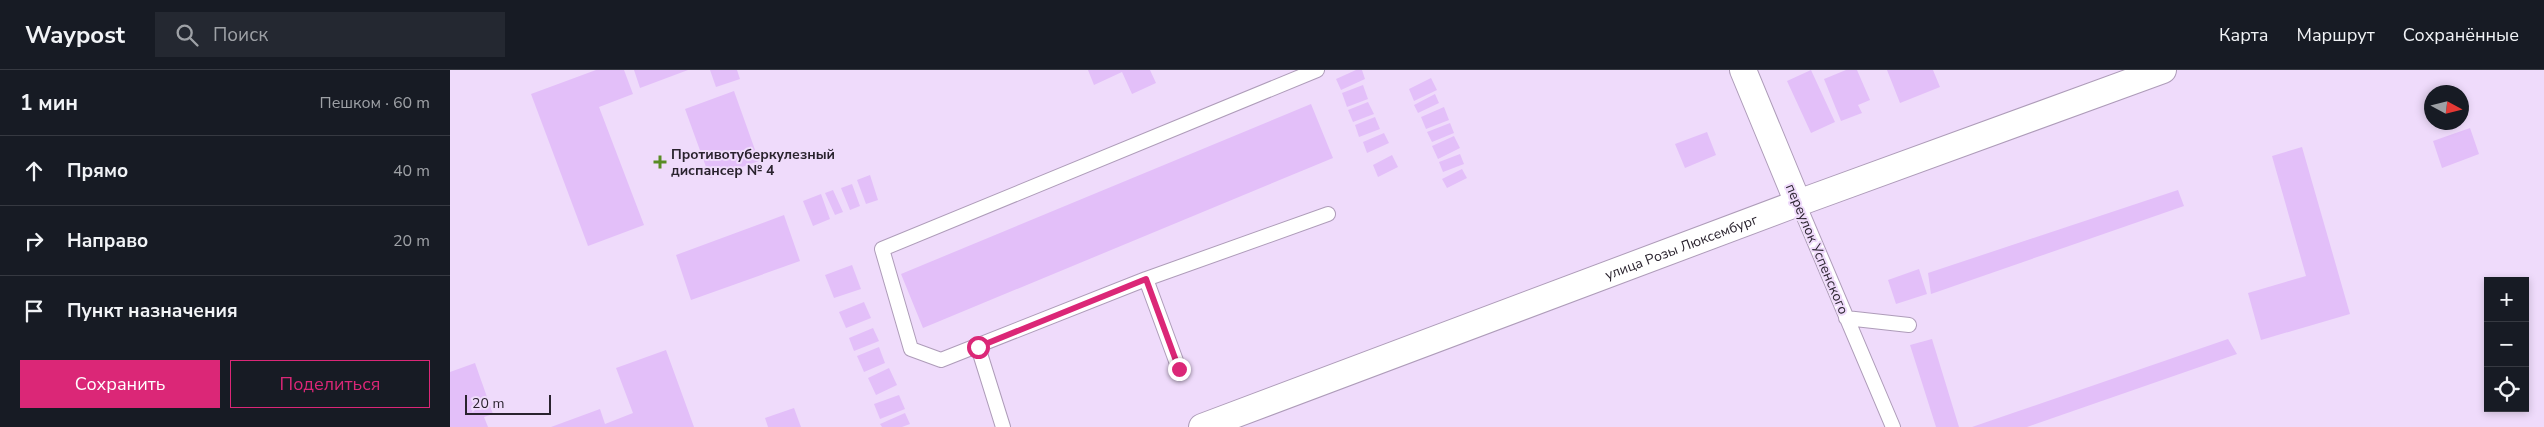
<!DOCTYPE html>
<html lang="ru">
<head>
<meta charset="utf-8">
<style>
	:root { --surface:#171b24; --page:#242831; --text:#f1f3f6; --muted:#9ea1a6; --line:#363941; --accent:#db2777 }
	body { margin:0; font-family:"Nunito Sans",sans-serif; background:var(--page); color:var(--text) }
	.controls { position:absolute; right:15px; bottom:15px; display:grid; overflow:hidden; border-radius:0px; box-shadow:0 2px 8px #0003 }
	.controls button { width:45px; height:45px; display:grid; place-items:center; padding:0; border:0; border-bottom:1px solid var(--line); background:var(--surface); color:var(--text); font:25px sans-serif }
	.compass { position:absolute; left:1974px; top:15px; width:45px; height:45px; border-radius:50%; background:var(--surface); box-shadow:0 2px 8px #0003; rotate:97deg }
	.scale { position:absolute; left:15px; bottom:12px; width:86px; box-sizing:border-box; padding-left:5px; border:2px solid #2a232e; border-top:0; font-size:14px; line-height:18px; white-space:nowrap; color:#2a232e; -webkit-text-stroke:4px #efdbfb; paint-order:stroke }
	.stop { position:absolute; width:15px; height:15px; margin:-11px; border:4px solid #db2777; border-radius:50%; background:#fff }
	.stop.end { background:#db2777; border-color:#fff; box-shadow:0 1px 5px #0008 }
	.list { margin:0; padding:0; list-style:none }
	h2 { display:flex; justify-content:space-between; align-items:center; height:65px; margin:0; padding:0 20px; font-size:21px }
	h2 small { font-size:16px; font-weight:400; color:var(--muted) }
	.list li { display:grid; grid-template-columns:32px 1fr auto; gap:15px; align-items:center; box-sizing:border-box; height:70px; padding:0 20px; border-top:1px solid var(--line) }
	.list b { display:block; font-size:19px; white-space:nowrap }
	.list em { font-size:16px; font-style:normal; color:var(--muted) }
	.actions { display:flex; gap:10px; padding:15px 20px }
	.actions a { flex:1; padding:11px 0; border:1px solid var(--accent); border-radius:0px; text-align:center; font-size:18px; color:var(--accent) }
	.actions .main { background:var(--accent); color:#fff }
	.icon { flex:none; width:28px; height:28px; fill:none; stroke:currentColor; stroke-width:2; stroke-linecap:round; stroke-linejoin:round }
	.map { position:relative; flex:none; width:2094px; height:357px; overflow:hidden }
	header { display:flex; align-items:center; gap:30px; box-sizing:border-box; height:70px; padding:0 25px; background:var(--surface); border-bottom:1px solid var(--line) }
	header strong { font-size:24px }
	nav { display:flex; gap:28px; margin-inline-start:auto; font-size:18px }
	.search { width:350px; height:45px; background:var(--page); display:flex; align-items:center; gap:12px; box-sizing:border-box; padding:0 18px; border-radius:0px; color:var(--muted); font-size:19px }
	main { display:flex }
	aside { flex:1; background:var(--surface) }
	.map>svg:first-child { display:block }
</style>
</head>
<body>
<header>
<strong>Waypost</strong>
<div class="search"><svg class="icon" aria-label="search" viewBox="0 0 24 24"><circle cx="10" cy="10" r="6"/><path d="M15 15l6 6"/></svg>Поиск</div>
<nav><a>Карта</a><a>Маршрут</a><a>Сохранённые</a></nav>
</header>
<main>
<aside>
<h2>1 мин<small>Пешком · 60 m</small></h2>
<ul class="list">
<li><svg class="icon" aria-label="ahead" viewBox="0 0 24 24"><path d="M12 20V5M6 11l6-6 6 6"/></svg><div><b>Прямо</b></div><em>40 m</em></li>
<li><svg class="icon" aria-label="right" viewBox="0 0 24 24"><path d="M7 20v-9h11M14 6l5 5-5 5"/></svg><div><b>Направо</b></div><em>20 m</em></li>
<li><svg class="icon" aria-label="arrive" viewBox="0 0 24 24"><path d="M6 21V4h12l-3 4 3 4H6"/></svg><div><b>Пункт назначения</b></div></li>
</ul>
<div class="actions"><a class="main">Сохранить</a><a>Поделиться</a></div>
</aside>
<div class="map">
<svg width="2094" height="357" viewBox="0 0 2094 357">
	<rect width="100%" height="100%" fill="#efdbfb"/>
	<path fill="#e3bff9" d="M146 0H174L183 24 149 37 194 155 138 176 81 24Z
		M184 0H238L190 18Z
		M260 0H287L290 9 266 17Z
		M638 0H700L706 13 682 24 672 2 644 15Z
		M906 0H912L915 9 891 20 886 9Z
		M1361 0 1385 52 1361 63 1337 11Z
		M1396 0H1407L1420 30 1408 35 1412 43 1391 51 1374 9Z
		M1437 0H1483L1490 17 1450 33Z
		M981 8 987 20 964 31 959 19Z
		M913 15 918 29 897 37 892 23Z
		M284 21 309 91 260 108 235 39Z
		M985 24 989 33 968 43 964 35Z
		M918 32 924 44 903 52 898 40Z
		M861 34 883 88 473 258 451 204Z
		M994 37 999 50 976 59 971 47Z
		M925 47 930 59 909 67 905 55Z
		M1000 53 1004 63 982 72 977 62Z
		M2020 58 2029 84 1992 98 1983 71Z
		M1257 62 1266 85 1235 98 1225 74Z
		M934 63 939 73 917 83 913 72Z
		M1004 66 1010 78 988 89 982 76Z
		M1852 77 1900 244 1811 270 1798 223 1856 206 1822 86Z
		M1010 84 1014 94 993 102 989 92Z
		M942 85 948 97 928 107 923 95Z
		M1012 99 1017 108 997 118 992 109Z
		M420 105 428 130 416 134 407 110Z
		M402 114 410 136 400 140 391 118Z
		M383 120 393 142 385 145 375 123Z
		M1728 120 1734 136 1481 224 1478 203Z
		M371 124 380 149 363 156 353 131Z
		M334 145 350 191 241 230 226 185Z
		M402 195 411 219 384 228 375 205Z
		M1469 199 1477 224 1446 234 1438 210Z
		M414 232 421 248 396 258 389 242Z
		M423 258 429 271 404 281 399 268Z
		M1482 269 1509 357H1486L1460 275Z
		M1778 269 1787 284 1577 357H1522Z
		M429 277 435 293 414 302 407 286Z
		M216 280 244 357H101L150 339 155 354 183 343 166 298Z
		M25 293 43 344 34 347 38 357H0V302Z
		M439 298 447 315 426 325 418 308Z
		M449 325 455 339 430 349 424 334Z
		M344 338 351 357H318L315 348Z
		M455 343 460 354 452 357H432L430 354Z"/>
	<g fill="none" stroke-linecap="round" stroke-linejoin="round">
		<g stroke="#ae9cb9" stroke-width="16">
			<path id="lane" d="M867 0 432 179 461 279 491 290 696 209 878 144
				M1348 133 1443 357
				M696 209 729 299
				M1396 248 1459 255
				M528 277 553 357"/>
		</g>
		<g stroke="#ae9cb9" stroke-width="28">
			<g id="street">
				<path d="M1293 0 1348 133"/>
				<path id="s1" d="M752 357 1348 133 1713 0"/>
			</g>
		</g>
		<use href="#lane" stroke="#fff" stroke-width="14"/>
		<use href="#street" stroke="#fff" stroke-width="26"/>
	</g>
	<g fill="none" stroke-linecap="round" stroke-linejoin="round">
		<path stroke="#db2777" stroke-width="6" d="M528 277 696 209 729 299"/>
	</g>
	<path fill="#588c25" stroke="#efdbfb" stroke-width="2" d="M207.5 84.5h5v5h5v5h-5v5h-5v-5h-5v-5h5z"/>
	<g text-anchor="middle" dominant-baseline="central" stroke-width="4" stroke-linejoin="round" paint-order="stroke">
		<g font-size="14" font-weight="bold" fill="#2a232e" stroke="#efdbfb" text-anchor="start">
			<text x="221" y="84">Противотуберкулезный<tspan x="221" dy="16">диспансер № 4</tspan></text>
		</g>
		<g font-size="14" fill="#2a232e" stroke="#efdbfb">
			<text stroke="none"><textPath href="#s1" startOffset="512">улица Розы Люксембург</textPath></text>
			<text transform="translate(1367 179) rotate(67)">переулок Успенского</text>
		</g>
	</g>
</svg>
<div class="controls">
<button>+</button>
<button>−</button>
<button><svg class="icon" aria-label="locate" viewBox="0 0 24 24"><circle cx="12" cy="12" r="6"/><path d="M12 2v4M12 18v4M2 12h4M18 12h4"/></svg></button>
</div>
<svg class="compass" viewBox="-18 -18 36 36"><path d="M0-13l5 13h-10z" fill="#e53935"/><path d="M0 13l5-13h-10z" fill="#9ea1a6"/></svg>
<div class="scale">20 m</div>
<div class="stop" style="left:528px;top:277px"></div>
<div class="stop end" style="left:729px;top:299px"></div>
</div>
</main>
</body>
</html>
